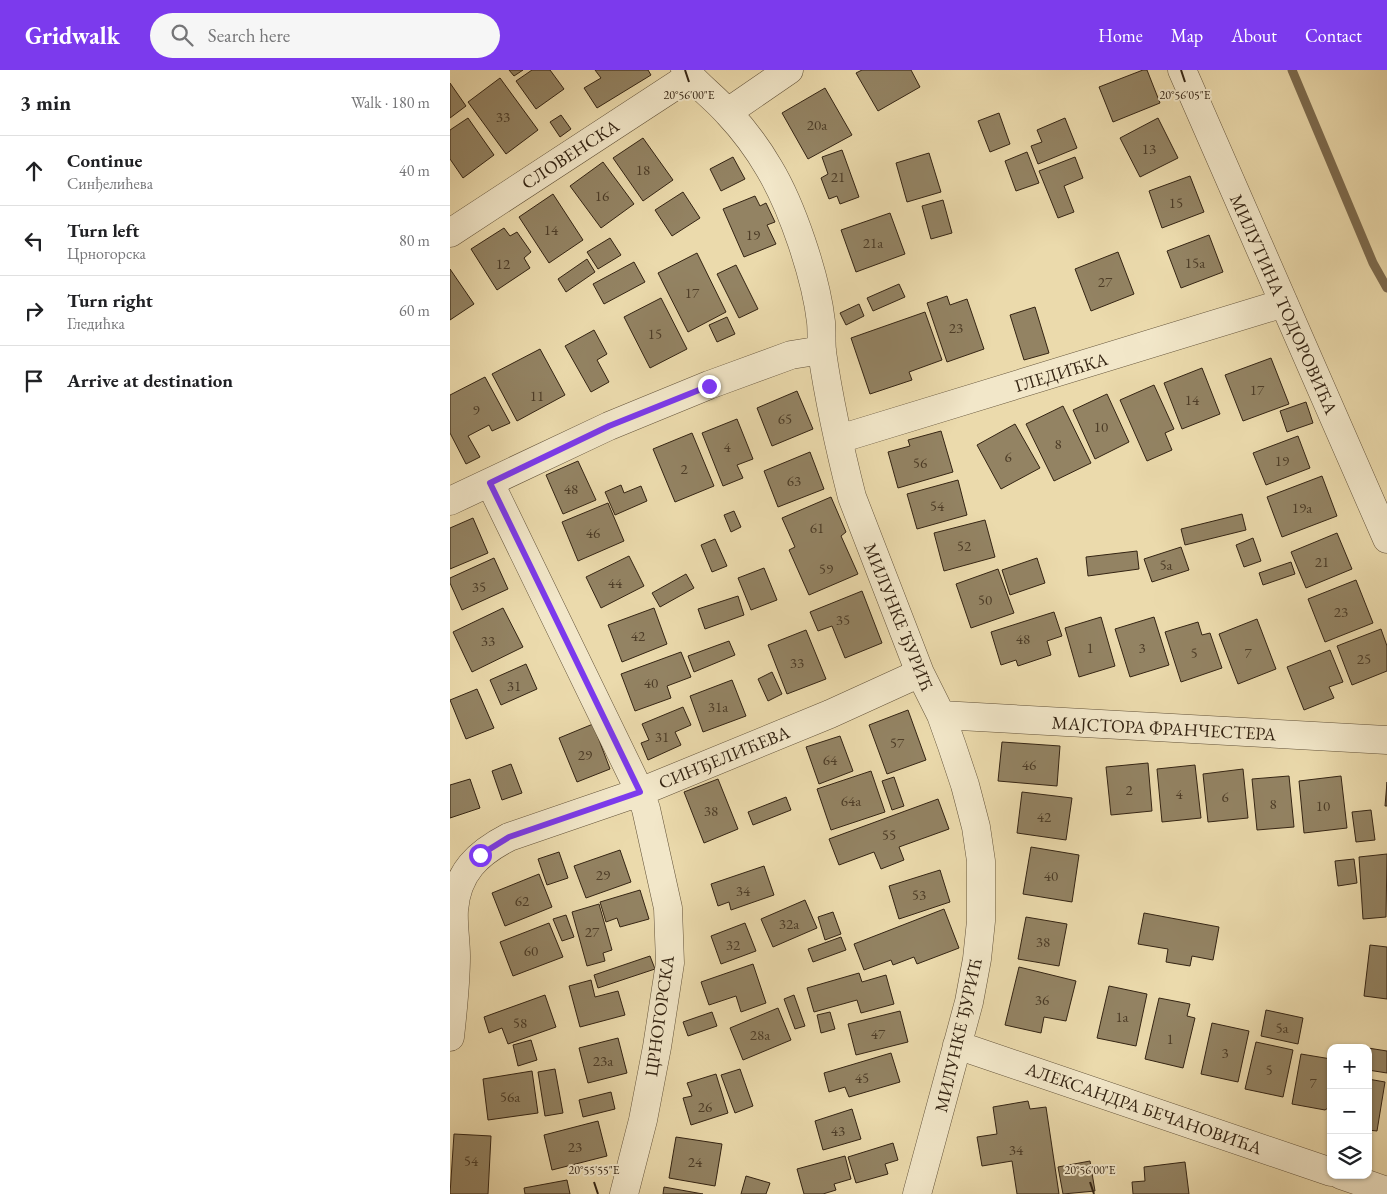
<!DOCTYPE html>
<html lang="en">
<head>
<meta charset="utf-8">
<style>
	:root { --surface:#fff; --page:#f6f6f6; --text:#202124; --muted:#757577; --line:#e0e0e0; --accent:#7c3aed }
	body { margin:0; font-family:"EB Garamond",serif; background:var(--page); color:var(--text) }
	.controls { position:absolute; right:15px; bottom:15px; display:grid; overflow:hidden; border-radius:10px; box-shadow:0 1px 4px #0004 }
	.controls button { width:45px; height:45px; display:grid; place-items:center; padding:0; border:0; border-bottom:1px solid var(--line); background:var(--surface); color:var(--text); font:25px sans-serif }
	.stop { position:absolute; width:15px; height:15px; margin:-11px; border:4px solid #7c3aed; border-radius:50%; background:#fff }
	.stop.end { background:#7c3aed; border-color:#fff; box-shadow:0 1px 5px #0008 }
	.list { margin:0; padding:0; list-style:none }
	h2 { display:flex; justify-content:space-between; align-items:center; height:65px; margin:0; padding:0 20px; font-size:21px }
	h2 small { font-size:16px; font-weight:400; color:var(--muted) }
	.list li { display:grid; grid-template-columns:32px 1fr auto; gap:15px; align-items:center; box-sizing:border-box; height:70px; padding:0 20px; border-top:1px solid var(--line) }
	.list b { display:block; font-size:19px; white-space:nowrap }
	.list p { margin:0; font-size:16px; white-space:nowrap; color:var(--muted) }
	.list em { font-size:16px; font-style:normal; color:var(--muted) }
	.icon { flex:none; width:28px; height:28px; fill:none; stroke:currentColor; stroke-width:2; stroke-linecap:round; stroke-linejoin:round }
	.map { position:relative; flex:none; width:937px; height:1124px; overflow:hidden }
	header { display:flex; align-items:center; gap:30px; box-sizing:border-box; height:70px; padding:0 25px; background:var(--accent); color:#fff }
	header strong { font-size:24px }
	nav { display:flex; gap:28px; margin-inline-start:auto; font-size:18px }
	.search { width:350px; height:45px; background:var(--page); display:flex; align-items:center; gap:12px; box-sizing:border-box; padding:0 18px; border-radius:28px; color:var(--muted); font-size:19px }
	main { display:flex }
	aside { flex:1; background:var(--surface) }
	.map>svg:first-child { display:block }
</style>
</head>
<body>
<header>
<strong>Gridwalk</strong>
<div class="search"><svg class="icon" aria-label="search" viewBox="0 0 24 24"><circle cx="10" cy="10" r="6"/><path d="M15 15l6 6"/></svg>Search here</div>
<nav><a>Home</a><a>Map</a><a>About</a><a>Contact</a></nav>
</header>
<main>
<aside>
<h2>3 min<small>Walk · 180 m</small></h2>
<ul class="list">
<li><svg class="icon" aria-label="ahead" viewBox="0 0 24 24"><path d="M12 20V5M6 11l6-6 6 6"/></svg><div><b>Continue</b><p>Синђелићева</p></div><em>40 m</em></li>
<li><svg class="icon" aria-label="left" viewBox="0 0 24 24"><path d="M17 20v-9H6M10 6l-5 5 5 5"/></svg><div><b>Turn left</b><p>Црногорска</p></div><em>80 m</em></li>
<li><svg class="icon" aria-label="right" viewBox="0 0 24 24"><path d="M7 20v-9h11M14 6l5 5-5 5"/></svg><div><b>Turn right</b><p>Гледићка</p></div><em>60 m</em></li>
<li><svg class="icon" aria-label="arrive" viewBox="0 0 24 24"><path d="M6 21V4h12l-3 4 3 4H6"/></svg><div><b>Arrive at destination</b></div></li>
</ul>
</aside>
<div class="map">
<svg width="937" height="1124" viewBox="0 0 937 1124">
	<rect width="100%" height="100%" fill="#ebdaac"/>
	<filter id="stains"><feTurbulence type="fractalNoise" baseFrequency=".004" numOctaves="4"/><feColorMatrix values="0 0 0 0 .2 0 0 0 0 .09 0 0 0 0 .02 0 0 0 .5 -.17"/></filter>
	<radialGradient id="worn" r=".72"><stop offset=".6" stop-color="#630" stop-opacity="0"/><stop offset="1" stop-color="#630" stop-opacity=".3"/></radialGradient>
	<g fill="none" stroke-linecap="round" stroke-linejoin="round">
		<path stroke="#7d6c50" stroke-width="9" d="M842 0 923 193 937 218"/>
	</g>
	<path fill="#938363" stroke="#342413" d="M59 0H73L64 6Z
		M82 0H100L114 19 86 39 66 11Z
		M145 0H198L201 5 147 38 134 18 151 8Z
		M412 0H461L470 17 428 41 406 3Z
		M693 0H697L710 33 663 52 649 17Z
		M50 8 88 60 56 84 18 32Z
		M0 13 16 36 0 48Z
		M375 18 402 65 358 89 332 43Z
		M549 43 560 74 540 82 528 51Z
		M111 45 121 59 110 67 100 52Z
		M18 48 44 85 13 108 0 89V60Z
		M615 48 627 78 588 94 581 76 592 72 587 60Z
		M708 48 728 88 690 107 670 68Z
		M193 68 223 110 193 131 163 88Z
		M392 80 409 127 390 134 387 126 379 129 371 108 378 104 372 87Z
		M577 82 589 113 566 121 555 91Z
		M479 83 491 122 457 132 446 93Z
		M283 87 295 109 271 121 260 99Z
		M625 87 633 108 614 116 624 142 608 148 589 101Z
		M153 92 184 134 151 158 120 116Z
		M740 106 754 142 712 158 699 121Z
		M233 122 250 148 222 166 205 140Z
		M103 124 133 170 99 193 69 147Z
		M305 126 310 136 316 133 325 152 317 155 326 174 294 187 273 139Z
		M493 130 502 163 481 169 472 136Z
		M440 143 455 184 406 202 391 160Z
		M54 158 60 166 67 162 81 182 74 188 80 198 47 220 21 179Z
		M759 165 773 202 731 218 717 181Z
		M160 168 171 185 148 199 137 182Z
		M668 182 684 224 641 241 625 199Z
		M247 183 276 242 238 262 208 203Z
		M137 189 145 202 116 222 108 209Z
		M184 192 195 212 154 234 143 214Z
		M286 195 308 239 289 248 267 204Z
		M0 199 24 234 0 250Z
		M449 214 455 227 423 241 417 228Z
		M497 226 500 235 517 229 534 279 497 292 477 233Z
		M211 228 237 279 200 298 174 247Z
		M409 234 414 246 396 255 390 243Z
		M585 237 599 283 574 290 560 245Z
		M475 242 492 290 459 302 462 310 420 324 401 268Z
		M277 247 285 264 267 272 259 255Z
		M144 260 157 284 147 290 159 312 141 322 115 276Z
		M90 279 115 325 67 351 42 304Z
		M821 288 839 334 793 351 775 305Z
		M752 298 770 344 732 359 714 313Z
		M35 307 60 353 42 361 39 355 18 366 30 387 16 394 0 363V325Z
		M704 315 724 359 715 363 722 380 697 391 670 330Z
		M347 321 363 359 322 376 307 338Z
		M657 324 679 372 645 389 623 340Z
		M856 332 863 353 837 362 830 341Z
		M613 336 641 393 604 411 576 354Z
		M287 349 303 389 287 395 293 408 273 416 252 363Z
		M565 354 590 398 551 419 527 375Z
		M491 361 503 402 448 418 438 382 460 376 458 370Z
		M242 363 264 416 225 432 203 379Z
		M848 366 860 398 816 415 803 383Z
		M360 382 374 419 328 437 314 401Z
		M128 391 146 430 113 444 96 405Z
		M872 406 887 446 832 467 817 427Z
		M508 410 517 445 467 459 457 424Z
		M171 415 174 423 191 416 197 431 165 445 155 422Z
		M381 427 396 462 391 466 408 504 359 525 339 480 345 477 332 448Z
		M158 433 174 471 128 491 112 452Z
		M284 441 291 457 281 462 274 445Z
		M792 444 796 460 735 475 731 459Z
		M23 448 38 483 0 499V458Z
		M535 450 545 487 494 501 484 463Z
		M887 463 902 499 856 518 841 482Z
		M803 468 811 491 794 497 786 475Z
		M265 469 277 496 262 502 251 475Z
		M731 477 739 500 702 512 694 489Z
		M687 481 689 499 638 506 636 487Z
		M179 486 194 516 151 538 136 507Z
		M44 488 58 519 12 540 0 513V508Z
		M587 488 595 513 560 525 552 500Z
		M841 492 845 504 813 515 809 503Z
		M314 498 327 530 301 540 288 508Z
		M548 499 564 543 521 558 506 514Z
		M236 504 244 518 210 537 202 523Z
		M906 510 923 553 875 572 858 529Z
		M412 521 432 573 395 588 382 556 368 561 360 542Z
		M288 526 294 545 255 559 248 539Z
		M53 538 73 577 22 602 3 562Z
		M204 538 217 574 172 592 158 555Z
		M604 542 612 566 597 571 601 585 568 596 566 590 551 595 541 562Z
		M651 547 665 596 629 607 615 558Z
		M704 547 719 595 680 607 665 559Z
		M807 549 826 599 788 614 769 564Z
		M748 552 752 565 760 563 772 598 731 612 715 562Z
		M931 559 937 576V601L902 615 887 576Z
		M356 560 376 609 337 624 318 575Z
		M279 571 285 585 244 602 238 586Z
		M880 580 893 612 879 617 884 628 854 640 837 597Z
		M231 582 241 607 217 616 221 628 185 641 171 604Z
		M76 594 87 619 51 635 40 610Z
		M322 602 332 624 318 631 308 609Z
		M282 610 296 646 253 662 240 626Z
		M27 619 44 658 16 669 0 630Z
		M233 637 241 655 225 662 231 675 198 690 191 673 199 670 192 654Z
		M458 640 476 690 437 704 419 655Z
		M143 654 160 699 127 712 109 668Z
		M390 666 403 701 369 714 356 677Z
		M552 672 610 676 607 716 548 711Z
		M698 693 702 741 661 745 656 697Z
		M61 694 72 723 52 730 42 701Z
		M745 695 751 748 712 752 707 699Z
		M793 699 798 748 758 752 753 704Z
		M421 701 435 742 381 760 367 719Z
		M839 706 844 757 807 760 802 709Z
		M891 706 897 758 854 763 849 711Z
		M444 707 454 736 442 740 432 711Z
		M20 709 30 738 0 748V715Z
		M268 709 288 759 254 773 234 722Z
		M937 712V736H935Z
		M572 722 622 728 616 770 567 763Z
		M336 727 341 740 303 755 298 742Z
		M488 729 499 759 449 777 454 790 431 799 424 782 389 795 379 769Z
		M921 740 925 770 906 772 902 742Z
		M581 777 629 785 622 832 573 824Z
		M170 780 181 812 136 828 124 796Z
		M109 782 118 808 97 815 88 789Z
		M937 784 936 847 913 849 909 787Z
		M904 789 907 813 888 816 885 791Z
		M314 796 324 825 281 840 279 832 268 836 261 814Z
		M490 800 500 832 449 849 439 816Z
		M89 804 102 837 55 856 42 823Z
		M190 820 199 849 170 857 167 848 156 852 150 832Z
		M355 830 367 858 323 877 311 849Z
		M149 834 162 880 153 883 155 891 137 896 122 842Z
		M494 839 509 878 467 894 464 887 443 895 441 890 414 900 404 874Z
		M383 842 391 864 375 870 368 847Z
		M694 843 769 857 763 890 742 886 740 896 716 892 718 879 688 874Z
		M116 845 124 867 112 871 103 849Z
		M576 847 617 854 609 896 568 889Z
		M99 853 113 887 63 906 50 872Z
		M295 853 306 881 271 894 261 866Z
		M391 867 396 880 363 892 358 879Z
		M920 875 937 877V929L914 926Z
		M200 886 205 899 148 918 144 905Z
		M303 894 316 933 291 942 286 926 259 935 251 912Z
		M569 897 626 911 616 951 594 947 591 963 555 955Z
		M409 903 412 912 436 905 444 934 411 943 407 930 364 942 357 918Z
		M141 910 145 927 168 921 175 945 130 957 119 916Z
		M659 916 697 924 686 976 647 968Z
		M95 925 106 957 58 974 52 958 39 963 34 947Z
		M344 925 355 956 345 959 334 929Z
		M709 928 740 934 737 946 745 948 733 998 695 989Z
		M328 938 341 970 293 990 280 958Z
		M816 940 853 948 848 974 811 966Z
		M450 941 458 972 406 985 398 954Z
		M262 942 267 956 238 966 233 952Z
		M380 942 385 959 371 963 367 945Z
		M762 953 799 961 788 1012 751 1004Z
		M168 968 177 1003 138 1013 129 978Z
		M81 970 87 990 68 996 63 975Z
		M806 972 843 980 833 1027 795 1019Z
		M918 978 937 981V1003L918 1000Z
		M441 983 450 1012 399 1027 395 1017 379 1022 374 1003Z
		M851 984 881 989V1036L875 1040 842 1034Z
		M105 999 113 1043 95 1046 88 1002Z
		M290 999 303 1036 285 1043 271 1005Z
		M82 1001 88 1043 38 1050 33 1009Z
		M266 1004 278 1043 241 1055 233 1028 242 1026 237 1013Z
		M918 1009 935 1012 927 1061 918 1060Z
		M161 1022 165 1039 133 1047 129 1030Z
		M578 1031 580 1039 596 1037 609 1124H567L562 1091 532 1096 527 1067 547 1064 543 1037Z
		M402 1039 411 1069 373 1080 365 1051Z
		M148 1051 157 1086 102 1100 94 1065Z
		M4 1064 41 1066 38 1124H0Z
		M226 1067 272 1074 265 1116 219 1108Z
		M443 1073 448 1090 435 1094 438 1104 406 1113 398 1087Z
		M395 1086 401 1109 384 1114 386 1120 373 1124H354L347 1099Z
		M640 1091 645 1121 613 1124 608 1097Z
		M735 1092 739 1124H683L682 1112 695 1111 694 1097Z
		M296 1106 320 1113 316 1124H291Z
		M117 1110 120 1124H75L74 1118Z
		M214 1117 253 1124H213Z"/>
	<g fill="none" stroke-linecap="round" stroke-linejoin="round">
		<g stroke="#625239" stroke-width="29">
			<path id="minor" d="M235 0C248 16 265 28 278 43 293 59 308 79 319 98 342 136 366 207 371 252 372 262 371 272 372 282 379 330 390 380 402 427L470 603 491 645 502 676 515 715 526 757 531 791V851L527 889 519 932 467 1124
				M732 0 937 469
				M278 42 339 0
				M0 163 240 6
				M389 369 834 233
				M40 413 190 722 196 739 218 838 220 893 207 977 193 1050 174 1124
				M0 431 159 356 259 315 341 285 372 280
				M491 645 937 670
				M0 967C3 940 6 913 6 886 6 871 3 855 4 840 7 802 28 783 59 767L190 722 380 644 470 603
				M507 975 881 1102
				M891 1105 937 1121"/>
		</g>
		<use href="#minor" stroke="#f2e7c9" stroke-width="28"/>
	</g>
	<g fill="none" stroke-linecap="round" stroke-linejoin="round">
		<path stroke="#7c3aed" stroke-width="6" d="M30 785 59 767 190 722 40 413 159 356 259 316"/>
	</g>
	<path fill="none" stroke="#342413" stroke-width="2" d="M235 0 239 12M731 0 735 12M144 1112 148 1124M640 1112 644 1124"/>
	<g text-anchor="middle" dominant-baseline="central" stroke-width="4" stroke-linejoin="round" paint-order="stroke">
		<g font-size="15" fill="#4c3c27">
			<text x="53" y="46">33</text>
			<text x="367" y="54">20a</text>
			<text x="699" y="78">13</text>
			<text x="193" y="99">18</text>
			<text x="388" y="106">21</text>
			<text x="152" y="125">16</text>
			<text x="726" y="132">15</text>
			<text x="101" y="159">14</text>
			<text x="303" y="164">19</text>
			<text x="423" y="172">21a</text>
			<text x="745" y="192">15a</text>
			<text x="53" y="193">12</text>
			<text x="655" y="211">27</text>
			<text x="242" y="222">17</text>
			<text x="506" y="257">23</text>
			<text x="205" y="263">15</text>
			<text x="807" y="319">17</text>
			<text x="87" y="325">11</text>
			<text x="742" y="329">14</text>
			<text x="26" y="339">9</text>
			<text x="335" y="348">65</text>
			<text x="651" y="356">10</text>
			<text x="608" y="373">8</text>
			<text x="277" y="376">4</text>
			<text x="558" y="386">6</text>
			<text x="832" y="390">19</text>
			<text x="470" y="392">56</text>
			<text x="234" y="398">2</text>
			<text x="344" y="410">63</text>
			<text x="121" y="418">48</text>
			<text x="487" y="435">54</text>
			<text x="852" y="437">19a</text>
			<text x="367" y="457">61</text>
			<text x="143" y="462">46</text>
			<text x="514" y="475">52</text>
			<text x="872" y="491">21</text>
			<text x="716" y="494">5a</text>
			<text x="376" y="498">59</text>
			<text x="165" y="512">44</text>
			<text x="29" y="516">35</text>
			<text x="535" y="529">50</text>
			<text x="891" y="541">23</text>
			<text x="393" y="549">35</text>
			<text x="188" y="565">42</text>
			<text x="573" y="568">48</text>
			<text x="38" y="570">33</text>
			<text x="640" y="577">1</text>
			<text x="692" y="577">3</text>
			<text x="744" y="582">5</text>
			<text x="798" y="582">7</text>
			<text x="914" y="588">25</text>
			<text x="347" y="592">33</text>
			<text x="201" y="612">40</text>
			<text x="64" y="615">31</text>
			<text x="268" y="636">31a</text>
			<text x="212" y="666">31</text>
			<text x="447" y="672">57</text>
			<text x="135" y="684">29</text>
			<text x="380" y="689">64</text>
			<text x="579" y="694">46</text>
			<text x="679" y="719">2</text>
			<text x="729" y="723">4</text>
			<text x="775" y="726">6</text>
			<text x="401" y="730">64a</text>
			<text x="823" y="733">8</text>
			<text x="873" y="735">10</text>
			<text x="261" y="740">38</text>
			<text x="594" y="746">42</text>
			<text x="439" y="764">55</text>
			<text x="153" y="804">29</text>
			<text x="601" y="805">40</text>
			<text x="293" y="820">34</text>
			<text x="469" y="824">53</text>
			<text x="72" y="830">62</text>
			<text x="339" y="853">32a</text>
			<text x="142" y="861">27</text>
			<text x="593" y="871">38</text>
			<text x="283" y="874">32</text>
			<text x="81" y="880">60</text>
			<text x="592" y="929">36</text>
			<text x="672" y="946">1a</text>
			<text x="70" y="952">58</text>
			<text x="832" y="957">5a</text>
			<text x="428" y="963">47</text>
			<text x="310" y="964">28a</text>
			<text x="720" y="968">1</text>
			<text x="775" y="982">3</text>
			<text x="153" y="990">23a</text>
			<text x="819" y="999">5</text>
			<text x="412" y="1007">45</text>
			<text x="863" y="1012">7</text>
			<text x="60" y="1026">56a</text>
			<text x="255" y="1036">26</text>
			<text x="388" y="1060">43</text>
			<text x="125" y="1076">23</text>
			<text x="566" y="1079">34</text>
			<text x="21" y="1090">54</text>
			<text x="245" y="1091">24</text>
		</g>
		<g font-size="18" fill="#342413" stroke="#f2e7c9">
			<text transform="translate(120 84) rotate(-33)">СЛОВЕНСКА</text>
			<text transform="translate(834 234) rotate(66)">МИЛУТИНА ТОДОРОВИЋА</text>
			<text transform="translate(611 302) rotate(-17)">ГЛЕДИЋКА</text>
			<text transform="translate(449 547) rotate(68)">МИЛУНКЕ ЂУРИЋ</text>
			<text transform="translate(714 658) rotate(3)">МАЈСТОРА ФРАНЧЕСТЕРА</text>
			<text transform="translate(274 687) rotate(-22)">СИНЂЕЛИЋЕВА</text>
			<text transform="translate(209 946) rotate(-82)">ЦРНОГОРСКА</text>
			<text transform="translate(508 965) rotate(-77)">МИЛУНКЕ ЂУРИЋ</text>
			<text transform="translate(694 1038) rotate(19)">АЛЕКСАНДРА БЕЧАНОВИЋА</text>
		</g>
	</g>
	<g font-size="12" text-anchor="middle" fill="#342413" stroke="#f2e7c9" stroke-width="4" stroke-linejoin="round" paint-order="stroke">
		<text x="239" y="29">20°56'00"E</text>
		<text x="735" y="29">20°56'05"E</text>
		<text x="144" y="1104">20°55'55"E</text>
		<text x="640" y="1104">20°56'00"E</text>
	</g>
	<rect width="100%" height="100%" filter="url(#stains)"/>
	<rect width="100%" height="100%" fill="url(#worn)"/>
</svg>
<div class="controls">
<button>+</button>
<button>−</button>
<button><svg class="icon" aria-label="layers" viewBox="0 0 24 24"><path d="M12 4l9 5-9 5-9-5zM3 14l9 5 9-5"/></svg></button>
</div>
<div class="stop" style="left:30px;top:785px"></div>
<div class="stop end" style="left:259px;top:316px"></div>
</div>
</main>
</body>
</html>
